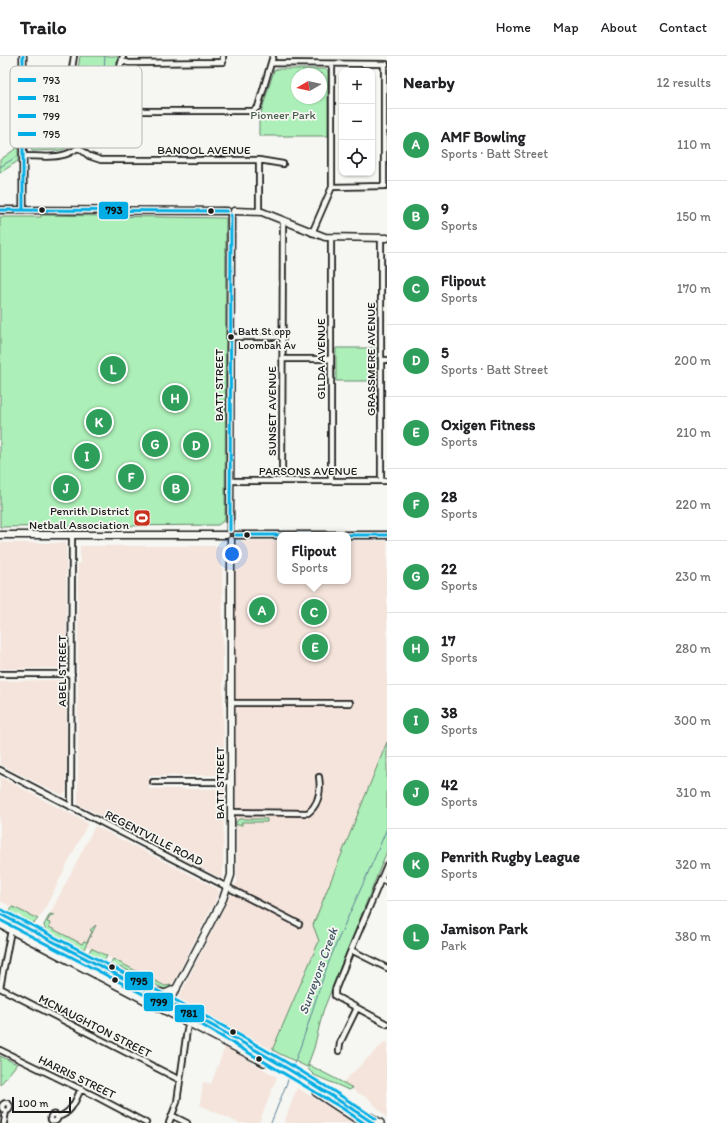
<!DOCTYPE html>
<html lang="en">
<head>
<meta charset="utf-8">
<style>
	:root { --surface:#fff; --page:#f6f6f6; --text:#202124; --muted:#757577; --line:#e0e0e0; --accent:#c8321e }
	body { margin:0; font-family:Itim,sans-serif; background:var(--page); color:var(--text) }
	.controls { position:absolute; right:12px; top:12px; display:grid; overflow:hidden; border-radius:8px; box-shadow:0 1px 3px #0004 }
	.controls button { width:36px; height:36px; display:grid; place-items:center; padding:0; border:0; border-bottom:1px solid var(--line); background:var(--surface); color:var(--text); font:20px sans-serif }
	.compass { position:absolute; left:291px; top:12px; width:36px; height:36px; border-radius:50%; background:var(--surface); box-shadow:0 1px 3px #0004; rotate:261deg }
	.scale { position:absolute; left:12px; bottom:10px; width:59px; box-sizing:border-box; padding-left:4px; border:2px solid #1c1c1c; border-top:0; font-size:11px; line-height:14px; white-space:nowrap; color:#1c1c1c; -webkit-text-stroke:3px #f6f6f2; paint-order:stroke }
	.you { position:absolute; left:232px; top:498px; width:14px; height:14px; margin:-10px; border:3px solid #fff; border-radius:50%; background:#1a73e8; box-shadow:0 0 0 6px #1a73e833 }
	.badge { display:grid; place-items:center; width:26px; height:26px; border-radius:50%; background:var(--accent); color:#fff; font-size:13px; font-weight:700 }
	.pin { position:absolute; translate:-50% -50%; border:2px solid #fff; box-shadow:0 1px 4px #0006 }
	.popup { position:absolute; left:277px; top:476px; width:74px; height:52px; box-sizing:border-box; display:grid; place-content:center; border-radius:8px; background:var(--surface); filter:drop-shadow(0 1px 3px #0005); font-size:13px; white-space:nowrap; color:var(--muted) }
	.popup b { font-size:15px; color:var(--text) }
	.popup::after { content:''; position:absolute; left:50%; top:100%; margin-left:-8px; border:8px solid transparent; border-top-color:var(--surface) }
	.list { margin:0; padding:0; list-style:none }
	h2 { display:flex; justify-content:space-between; align-items:center; height:52px; margin:0; padding:0 16px; font-size:17px }
	h2 small { font-size:13px; font-weight:400; color:var(--muted) }
	.list li { display:grid; grid-template-columns:26px 1fr auto; gap:12px; align-items:center; box-sizing:border-box; height:72px; padding:0 16px; border-top:1px solid var(--line) }
	.list b { display:block; font-size:15px; white-space:nowrap }
	.list p { margin:0; font-size:13px; white-space:nowrap; color:var(--muted) }
	.list em { font-size:13px; font-style:normal; color:var(--muted) }
	.icon { flex:none; width:22px; height:22px; fill:none; stroke:currentColor; stroke-width:2; stroke-linecap:round; stroke-linejoin:round }
	.map { position:relative; flex:none; width:387px; height:1067px; overflow:hidden }
	header { display:flex; align-items:center; gap:24px; box-sizing:border-box; height:56px; padding:0 20px; background:var(--surface); border-bottom:1px solid var(--line) }
	header strong { font-size:19px }
	nav { display:flex; gap:22px; margin-inline-start:auto; font-size:14px }
	main { display:flex }
	aside { flex:1; background:var(--surface) }
	.map>svg:first-child { display:block }
</style>
</head>
<body>
<header>
<strong>Trailo</strong>
<nav><a>Home</a><a>Map</a><a>About</a><a>Contact</a></nav>
</header>
<main>
<div class="map">
<svg width="387" height="1067" viewBox="0 0 387 1067">
	<rect width="100%" height="100%" fill="#f6f6f2"/>
	<filter id="ink" filterUnits="userSpaceOnUse"><feTurbulence type="fractalNoise" baseFrequency=".025" numOctaves="2"/><feDisplacementMap in="SourceGraphic" scale="8" xChannelSelector="R" yChannelSelector="G"/><feConvolveMatrix kernelMatrix="1 2 1 2 8 2 1 2 1" color-interpolation-filters="sRGB"/></filter>
	<g filter="url(#ink)">
		<path fill="#f5e4db" d="M240 485H280V525H348V485H387V686L314 868 319 885 273 994 179 946 178 943 237 826 234 490Z
			M0 487H66V612L0 613Z
			M80 490H222L224 719 149 720V733H224L223 821 221 822 78 748V508L80 507Z
			M63 624 66 627V736L62 739 0 708V625Z
			M0 721 88 767 42 858 37 864 0 845Z
			M95 770 218 833 219 837 172 929 165 930 91 892 86 890 84 894 46 874 45 869 50 858Z
			M387 984V1062L368 1042 354 1035 353 1032 343 1026Z
			M225 991 277 1021 259 1067H239L200 1049 203 1026 211 1028Z
			M297 1032 340 1058 352 1067H284Z"/>
		<path fill="#adefb8" stroke="#64866a" fill-rule="evenodd" d="M80 0H118L110 31 81 83 72 90 61 94 32 95 30 92V33L33 31H75Z
			M278 13H326L328 15V80H259V60H260L274 14ZM297 18H321V42H297Z
			M18 91V105L0 117V104Z
			M41 159 226 162 225 464 218 469 0 471V161H41Z
			M336 292H376V325H336Z
			M387 686V795L323 955 314 992 307 1011 278 997 273 994V992L319 885 313 869Z
			M239 763H267V766H242V769H236V766Z
			M12 851 15 852 38 863 34 867H31L10 856Z
			M50 858 54 859 53 861 51 859 47 866 50 867 49 871 82 888 84 885 87 886 92 876 90 874 96 869 84 893 81 892 78 894C69 889 45 880 44 869Z
			M91 892 107 900 103 907 88 899Z
			M81 903 152 940 150 944 78 907Z
			M113 903 165 930 172 929 166 934 123 912 106 909 107 907 110 908Z
			M108 911 123 914 163 935 159 936Z
			M0 1000 17 1008 0 1029Z
			M309 1009 313 1011 353 1032 349 1034 314 1019 308 1013Z"/>
		<g fill="none" stroke-linecap="round" stroke-linejoin="round">
			<path stroke="#5d8096" stroke-width="1" d="M34 87C48 74 95 36 102 22 105 15 104 7 105 0
				M0 111 16 101
				M292 1013C309 971 319 927 337 886 353 848 372 811 387 772
				M271 1067 290 1019"/>
			<g stroke="#1c1c1c" stroke-width="8">
				<path id="minor" d="M122 5 129 7 223 6V0
					M272 7 386 8
					M23 26 66 25 71 19 74 0
					M105 51 113 54 137 55H253L258 51 273 0
					M79 92 89 100 101 104H259L283 108
					M23 100C38 100 55 103 69 97 97 86 116 28 123 0
					M384 130V8
					M332 131 385 130
					M259 155V104
					M312 177 332 131V8
					M230 281H282
					M282 303H331
					M381 304H387
					M230 425H387
					M282 425 283 164
					M331 425V182
					M381 425V182
					M0 618H72
					M230 647H350
					M0 714 299 868
					M153 726H231
					M71 751 72 479
					M231 756 308 757C319 748 321 734 319 721
					M387 809 351 894 387 912
					M381 823 387 826
					M351 894 335 934V940L387 968
					M0 932 180 1024
					M0 932 11 874
					M0 994 95 1040 146 1067
					M339 995 340 987 357 952
					M2 1051a4 4 0 1 1 8 0a4 4 0 1 1-8 0Z
					M50.5 1062a3.5 3.5 0 1 1 7 0a3.5 3.5 0 1 1-7 0Z
					M173 1060 187 1067
					M58 1061C72 1057 75 1045 81 1033
					M4 1067 6 1055
					M169 1067 177 1046 187 974 189 966"/>
			</g>
			<g stroke="#1c1c1c" stroke-width="9">
				<path id="tertiary" d="M0 154 227 155
					M23 154V0
					M234 155 262 156 325 181 387 182
					M230 474 231 159
					M0 479H226
					M236 479H387
					M165 954 223 843 231 819V484"/>
			</g>
			<g stroke="#1c1c1c" stroke-width="10">
				<path id="primary" d="M0 858 199 962 345 1048 373 1067
					M0 868 264 1006
					M156 936 165 938 176 933
					M316 1036 363 1067
					M370 1061 380 1067"/>
			</g>
			<use href="#minor" stroke="#f6f6f2" stroke-width="4.5"/>
			<use href="#tertiary" stroke="#f6f6f2" stroke-width="6"/>
			<use href="#primary" stroke="#f6f6f2" stroke-width="7"/>
			<g stroke="#f6f6f2" stroke-width="6">
				<path id="bus-1" d="M23 0V154
					M0 154 227 155
					M230 474 231 159
					M236 479H387"/>
			</g>
			<g stroke="#f6f6f2" stroke-width="6">
				<path id="bus-2" d="M0 858C126 924 255 987 373 1067"/>
			</g>
			<g stroke="#f6f6f2" stroke-width="6">
				<path id="bus-3" d="M0 864 197 966 342 1052 364 1067"/>
			</g>
			<g stroke="#f6f6f2" stroke-width="6">
				<path id="bus-4" d="M2 854C129 920 258 983 376 1063"/>
			</g>
			<use href="#bus-1" stroke="#01ade4" stroke-width="3"/>
			<use href="#bus-2" stroke="#01ade4" stroke-width="3"/>
			<use href="#bus-3" stroke="#01ade4" stroke-width="3"/>
			<use href="#bus-4" stroke="#01ade4" stroke-width="3"/>
		</g>
	</g>
	<defs>
		<g id="stadium-square" transform="scale(0.9)"><rect x="-9" y="-9" width="18" height="18" rx="4" fill="#c8321e" stroke="#f6f6f2"/><path d="M0-5a6.5 5 0 1 0 0 10a6.5 5 0 1 0 0-10ZM-3.5-1.8h7v3.6h-7Z" fill="#fff"/></g>
	</defs>
	<g fill-rule="evenodd">
		<use href="#stadium-square" x="142" y="462"/>
	</g>
	<g fill="#1c1c1c" stroke="#f6f6f2" stroke-width="1.5">
		<circle cx="42" cy="154" r="3.5"/>
		<circle cx="211" cy="155" r="3.5"/>
		<circle cx="231" cy="281" r="3.5"/>
		<circle cx="247" cy="479" r="3.5"/>
		<circle cx="112" cy="911" r="3.5"/>
		<circle cx="115" cy="924" r="3.5"/>
		<circle cx="233" cy="976" r="3.5"/>
		<circle cx="259" cy="1003" r="3.5"/>
	</g>
	<g text-anchor="middle" dominant-baseline="central" stroke-width="3.5" stroke-linejoin="round" paint-order="stroke">
		<g font-size="11" fill="#1c1c1c" stroke="#f6f6f2" text-anchor="start">
			<text x="238" y="275">Batt St opp<tspan x="238" dy="14">Loombah Av</tspan></text>
		</g>
		<g font-size="12" fill="#485b4b" stroke="#f6f6f2">
			<text x="283" y="59">Pioneer Park</text>
		</g>
		<g font-size="12" fill="#1c1c1c" stroke="#f6f6f2">
			<text x="204" y="94">BANOOL AVENUE</text>
			<text transform="translate(321 303) rotate(-90)">GILDA AVENUE</text>
			<text transform="translate(371 303) rotate(-90)">GRASSMERE AVENUE</text>
			<text transform="translate(219 329) rotate(-90)">BATT STREET</text>
			<text transform="translate(272 355) rotate(-90)">SUNSET AVENUE</text>
			<text x="308" y="415">PARSONS AVENUE</text>
			<text transform="translate(62 615) rotate(-90)">ABEL STREET</text>
			<text transform="translate(220 727) rotate(-90)">BATT STREET</text>
			<text transform="translate(154 782) rotate(27)">REGENTVILLE ROAD</text>
			<text transform="translate(95 970) rotate(27)">MCNAUGHTON STREET</text>
			<text transform="translate(77 1021) rotate(26)">HARRIS STREET</text>
		</g>
		<g font-size="12" fill="#1c1c1c" stroke="#f6f6f2" text-anchor="end">
			<text x="129" y="455">Penrith District<tspan x="129" dy="14">Netball Association</tspan></text>
		</g>
		<g font-size="13" font-style="italic" fill="#425663" stroke="#f6f6f2">
			<text transform="translate(318 915) rotate(-70)">Surveyors Creek</text>
		</g>
	</g>
	<rect x="10" y="10" width="132" height="82" rx="6" fill="#f6f6f2" stroke="#b5b5b2" stroke-width="1"/>
	<rect x="18" y="22" width="18" height="4" fill="#01ade4"/>
	<rect x="18" y="40" width="18" height="4" fill="#01ade4"/>
	<rect x="18" y="58" width="18" height="4" fill="#01ade4"/>
	<rect x="18" y="76" width="18" height="4" fill="#01ade4"/>
	<g font-size="11" fill="#1c1c1c">
		<text x="43" y="28">793</text>
		<text x="43" y="46">781</text>
		<text x="43" y="64">799</text>
		<text x="43" y="82">795</text>
	</g>
	<g stroke="#f6f6f2" stroke-width="1.5">
		<rect x="98" y="145" width="31" height="19" rx="4" fill="#01ade4"/>
		<rect x="124" y="915" width="30" height="20" rx="4" fill="#01ade4"/>
		<rect x="143" y="936" width="31" height="20" rx="4" fill="#01ade4"/>
		<rect x="174" y="948" width="31" height="19" rx="4" fill="#01ade4"/>
	</g>
	<g font-size="11" text-anchor="middle" font-weight="bold" fill="#111">
		<text x="114" y="158">793</text>
		<text x="139" y="929">795</text>
		<text x="159" y="950">799</text>
		<text x="189" y="961">781</text>
	</g>
</svg>
<div class="controls">
<button>+</button>
<button>−</button>
<button><svg class="icon" aria-label="locate" viewBox="0 0 24 24"><circle cx="12" cy="12" r="6"/><path d="M12 2v4M12 18v4M2 12h4M18 12h4"/></svg></button>
</div>
<svg class="compass" viewBox="-18 -18 36 36"><path d="M0-13l5 13h-10z" fill="#e53935"/><path d="M0 13l5-13h-10z" fill="#757577"/></svg>
<div class="scale">100 m</div>
<div class="you"></div>
<div class="pin badge" style="left:262px;top:554px;background:#2e9e5b">A</div>
<div class="pin badge" style="left:176px;top:432px;background:#2e9e5b">B</div>
<div class="pin badge" style="left:314px;top:556px;background:#2e9e5b">C</div>
<div class="popup"><b>Flipout</b>Sports</div>
<div class="pin badge" style="left:196px;top:389px;background:#2e9e5b">D</div>
<div class="pin badge" style="left:315px;top:591px;background:#2e9e5b">E</div>
<div class="pin badge" style="left:131px;top:421px;background:#2e9e5b">F</div>
<div class="pin badge" style="left:155px;top:388px;background:#2e9e5b">G</div>
<div class="pin badge" style="left:175px;top:342px;background:#2e9e5b">H</div>
<div class="pin badge" style="left:87px;top:400px;background:#2e9e5b">I</div>
<div class="pin badge" style="left:66px;top:432px;background:#2e9e5b">J</div>
<div class="pin badge" style="left:99px;top:366px;background:#2e9e5b">K</div>
<div class="pin badge" style="left:113px;top:313px;background:#2e9e5b">L</div>
</div>
<aside>
<h2>Nearby<small>12 results</small></h2>
<ul class="list">
<li><span class="badge" style="background:#2e9e5b">A</span><div><b>AMF Bowling</b><p>Sports · Batt Street</p></div><em>110 m</em></li>
<li><span class="badge" style="background:#2e9e5b">B</span><div><b>9</b><p>Sports</p></div><em>150 m</em></li>
<li><span class="badge" style="background:#2e9e5b">C</span><div><b>Flipout</b><p>Sports</p></div><em>170 m</em></li>
<li><span class="badge" style="background:#2e9e5b">D</span><div><b>5</b><p>Sports · Batt Street</p></div><em>200 m</em></li>
<li><span class="badge" style="background:#2e9e5b">E</span><div><b>Oxigen Fitness</b><p>Sports</p></div><em>210 m</em></li>
<li><span class="badge" style="background:#2e9e5b">F</span><div><b>28</b><p>Sports</p></div><em>220 m</em></li>
<li><span class="badge" style="background:#2e9e5b">G</span><div><b>22</b><p>Sports</p></div><em>230 m</em></li>
<li><span class="badge" style="background:#2e9e5b">H</span><div><b>17</b><p>Sports</p></div><em>280 m</em></li>
<li><span class="badge" style="background:#2e9e5b">I</span><div><b>38</b><p>Sports</p></div><em>300 m</em></li>
<li><span class="badge" style="background:#2e9e5b">J</span><div><b>42</b><p>Sports</p></div><em>310 m</em></li>
<li><span class="badge" style="background:#2e9e5b">K</span><div><b>Penrith Rugby League</b><p>Sports</p></div><em>320 m</em></li>
<li><span class="badge" style="background:#2e9e5b">L</span><div><b>Jamison Park</b><p>Park</p></div><em>380 m</em></li>
</ul>
</aside>
</main>
</body>
</html>
